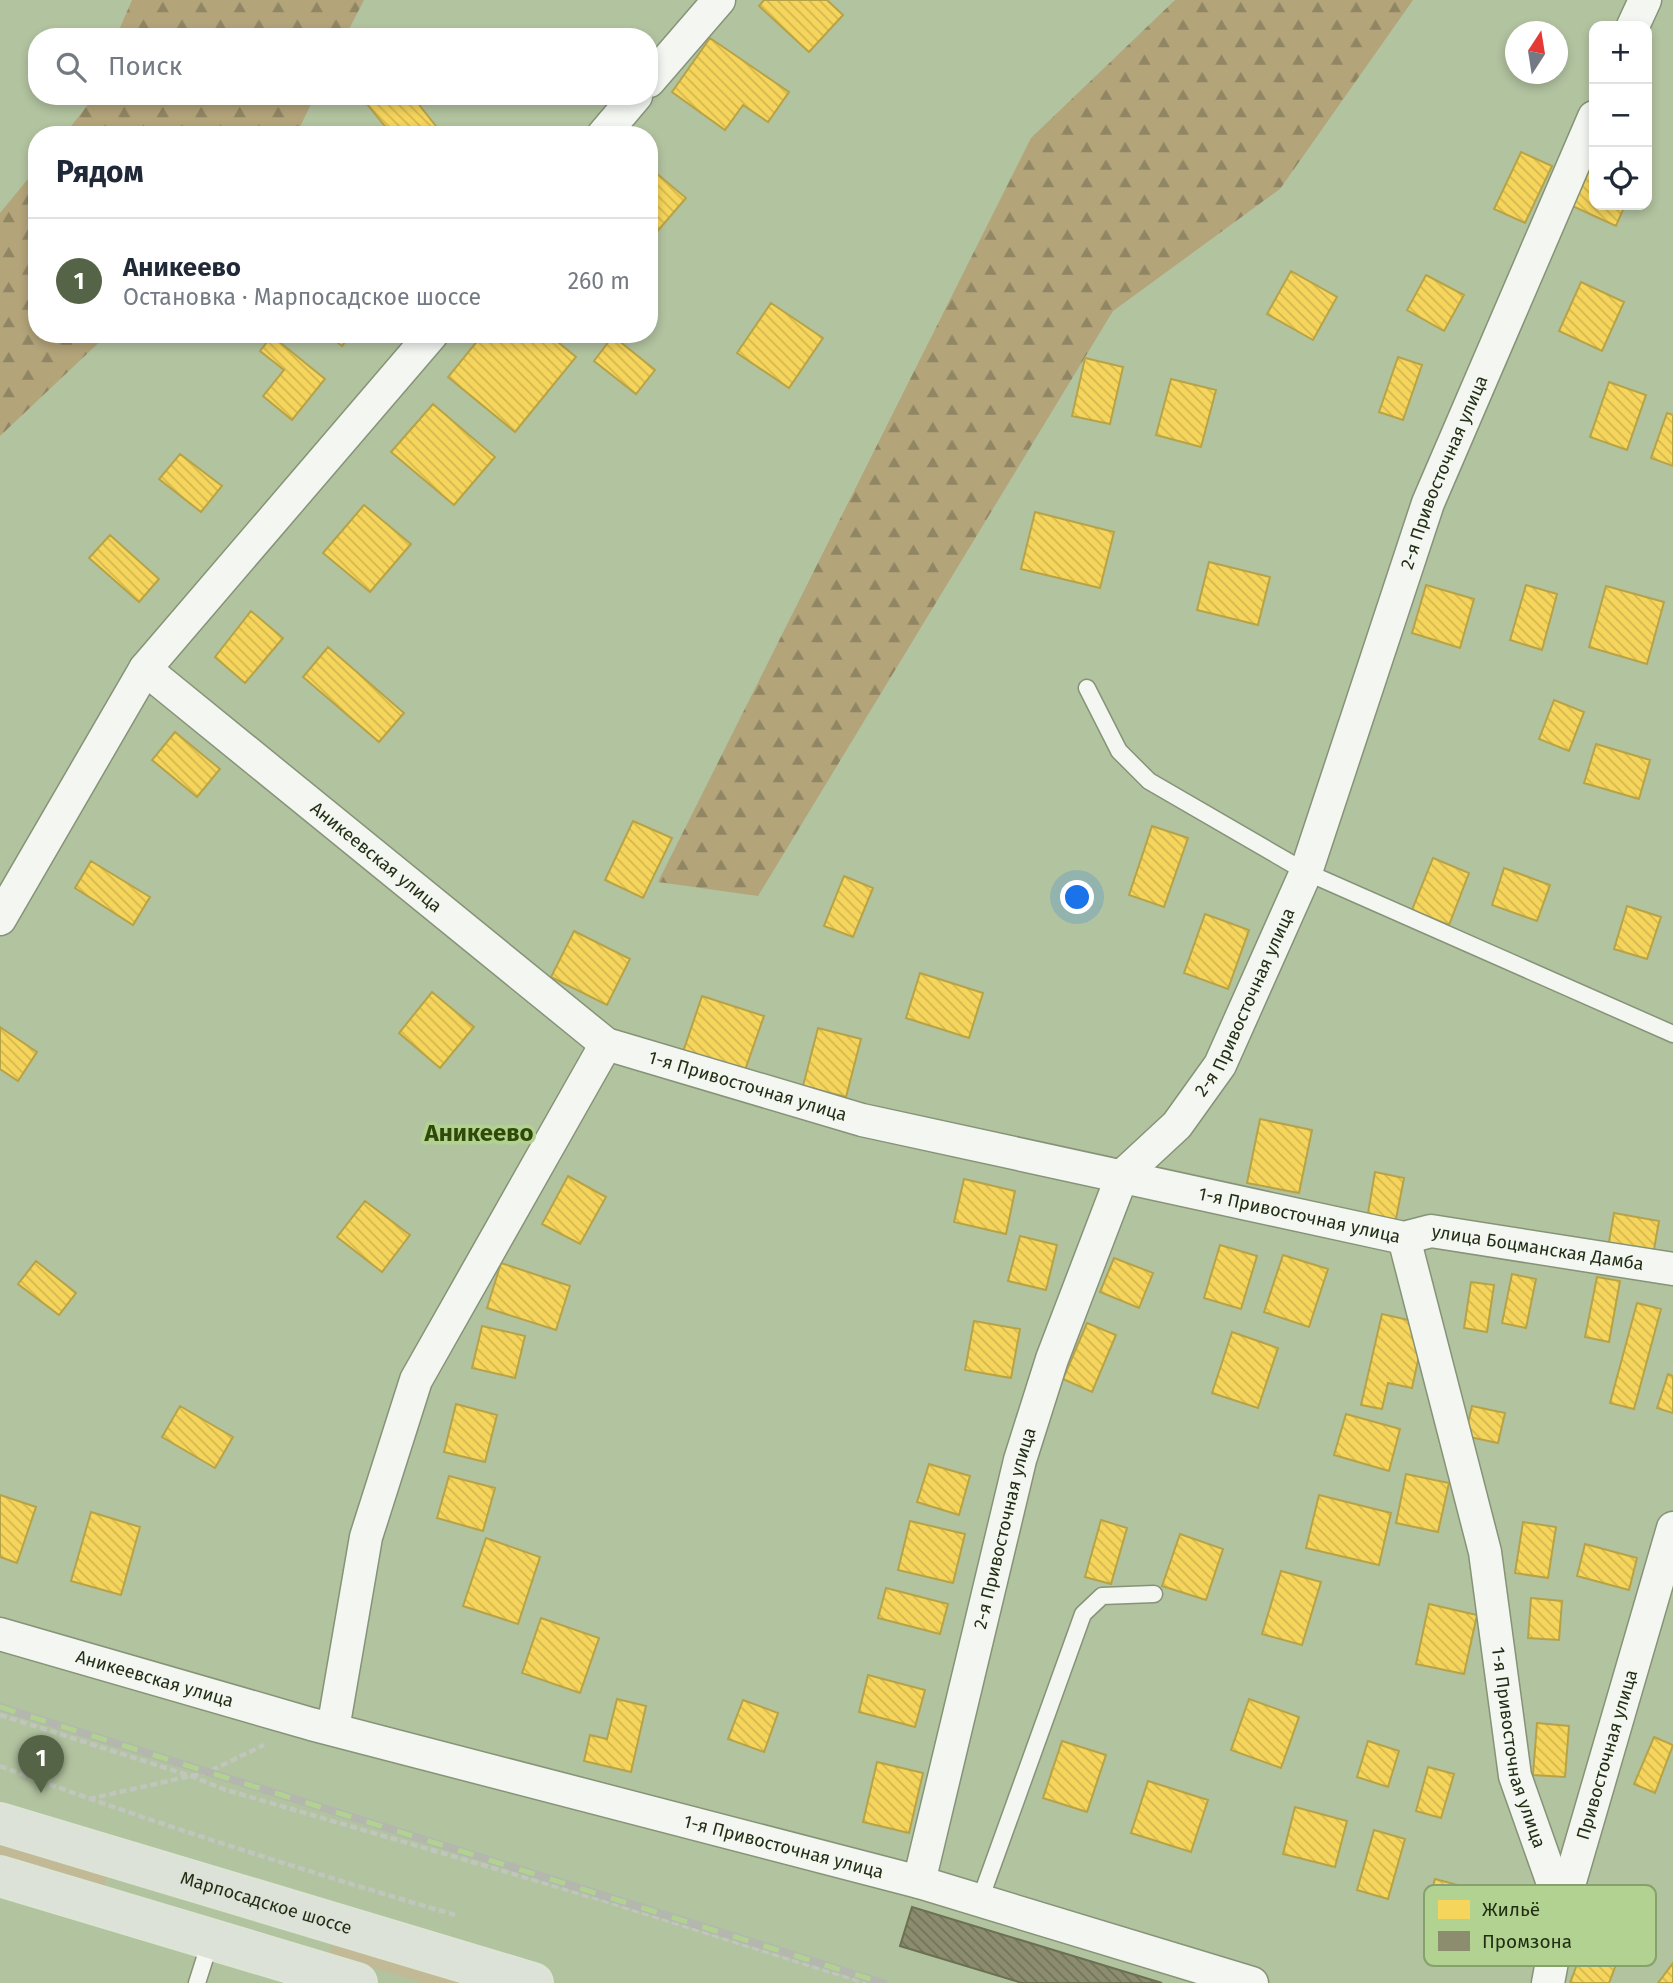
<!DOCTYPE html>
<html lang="ru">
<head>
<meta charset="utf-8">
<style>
	:root { --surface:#fff; --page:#f6f6f7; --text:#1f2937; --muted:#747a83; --line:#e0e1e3; --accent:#556346 }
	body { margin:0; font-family:"Fira Sans",sans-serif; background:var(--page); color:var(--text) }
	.controls { position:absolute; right:21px; top:21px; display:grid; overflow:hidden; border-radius:14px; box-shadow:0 4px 10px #0003 }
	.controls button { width:63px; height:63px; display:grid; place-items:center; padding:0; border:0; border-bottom:2px solid var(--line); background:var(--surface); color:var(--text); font:35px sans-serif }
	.compass { position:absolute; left:1505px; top:21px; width:63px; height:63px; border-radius:50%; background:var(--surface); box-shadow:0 4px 10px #0003; rotate:12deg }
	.you { position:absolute; left:1078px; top:898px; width:24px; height:24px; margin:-18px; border:5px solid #fff; border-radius:50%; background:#1a73e8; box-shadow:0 0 0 10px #1a73e833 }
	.badge { display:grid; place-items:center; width:46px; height:46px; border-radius:50%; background:var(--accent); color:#fff; font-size:23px; font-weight:700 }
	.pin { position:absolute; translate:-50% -58px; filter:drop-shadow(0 2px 4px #0008) }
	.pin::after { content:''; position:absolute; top:37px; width:24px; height:21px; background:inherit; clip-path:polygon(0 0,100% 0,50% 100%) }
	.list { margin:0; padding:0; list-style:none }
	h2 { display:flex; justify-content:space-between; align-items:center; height:91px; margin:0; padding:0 28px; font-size:30px }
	h2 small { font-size:23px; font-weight:400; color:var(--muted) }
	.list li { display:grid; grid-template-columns:46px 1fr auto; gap:21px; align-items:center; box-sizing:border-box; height:126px; padding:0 28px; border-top:2px solid var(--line) }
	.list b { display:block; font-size:26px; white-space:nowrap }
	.list p { margin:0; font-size:23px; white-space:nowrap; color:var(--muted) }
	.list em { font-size:23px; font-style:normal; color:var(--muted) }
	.icon { flex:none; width:38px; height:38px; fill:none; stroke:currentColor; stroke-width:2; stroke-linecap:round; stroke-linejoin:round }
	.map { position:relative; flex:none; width:1673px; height:1983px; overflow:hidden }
	.search { position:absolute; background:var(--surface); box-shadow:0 4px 10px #0003; left:28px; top:28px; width:630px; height:77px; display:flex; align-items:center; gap:18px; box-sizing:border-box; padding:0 24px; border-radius:28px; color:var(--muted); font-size:26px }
	.panel { position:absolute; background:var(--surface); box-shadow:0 4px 10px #0003; left:28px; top:126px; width:630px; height:217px; border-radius:28px }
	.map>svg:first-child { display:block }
</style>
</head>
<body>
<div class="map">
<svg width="1673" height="1983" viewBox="0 0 1673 1983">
	<defs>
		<pattern id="forest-firs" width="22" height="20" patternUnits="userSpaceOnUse" patternTransform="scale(1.75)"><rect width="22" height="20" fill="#b3a47a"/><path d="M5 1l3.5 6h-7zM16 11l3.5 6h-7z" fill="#918663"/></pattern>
		<pattern id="homes-back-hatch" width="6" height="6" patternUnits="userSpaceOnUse" patternTransform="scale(1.75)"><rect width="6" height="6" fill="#f6d55c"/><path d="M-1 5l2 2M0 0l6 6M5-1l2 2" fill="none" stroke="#d3b74f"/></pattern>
		<pattern id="industry-back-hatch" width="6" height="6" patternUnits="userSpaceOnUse" patternTransform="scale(1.75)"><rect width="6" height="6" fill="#8c8c6e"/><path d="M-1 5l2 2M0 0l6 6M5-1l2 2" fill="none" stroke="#727359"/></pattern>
	</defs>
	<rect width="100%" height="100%" fill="#b2c3a0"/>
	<path fill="#c2b997" d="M0 1841 108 1874 104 1887 0 1855Z
		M333 1942 470 1983H423L329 1955Z"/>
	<path fill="url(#forest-firs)" d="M132 0H364L345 37H116Z
		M1175 0H1413L1280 189 1113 311 758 896 658 882 1031 138Z
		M91 96H315L296 135H64L87 106Z
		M37 168V334H108L0 436V213Z"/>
	<path fill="url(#homes-back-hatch)" stroke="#b7a347" stroke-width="2" d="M764 0H827L843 15 809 52 759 6Z
		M710 38 789 92 768 122 743 105 725 130 672 92Z
		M366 96H412L443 135H392L363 99Z
		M1594 146V205H1625L1616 226 1568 204Z
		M1521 152 1552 166 1525 223 1494 209Z
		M649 167 686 198 649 241Z
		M1291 271 1337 297 1313 340 1267 314Z
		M1426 275 1464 295 1444 331 1407 310Z
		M1581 282 1624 302 1602 351 1559 331Z
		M771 303 823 338 789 388 737 353Z
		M327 334H351L342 346Z
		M483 334H548L576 357 515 432 448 377Z
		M272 336 325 379 292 420 263 396 284 370 260 351Z
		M613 336 655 370 636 394 594 361Z
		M1398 357 1422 365 1403 420 1379 412Z
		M1085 358 1123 367 1110 424 1072 416Z
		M1171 379 1216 390 1201 447 1156 435Z
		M1609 382 1646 395 1627 450 1590 437Z
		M433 404 495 457 454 505 391 452Z
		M1667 413 1673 415V466L1651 458Z
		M180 454 222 486 201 512 159 479Z
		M364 505 411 544 370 592 323 553Z
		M1035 512 1114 532 1100 588 1021 569Z
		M110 535 159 579 139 602 89 558Z
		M1209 562 1270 577 1258 625 1197 610Z
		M1426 585 1474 599 1460 648 1412 633Z
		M1526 585 1557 594 1542 650 1510 640Z
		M1606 586 1664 602 1647 664 1589 647Z
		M251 611 283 638 245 683 215 657Z
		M328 647 404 713 379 742 303 677Z
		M1554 700 1584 712 1569 751 1539 739Z
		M175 732 220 769 197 797 152 760Z
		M1596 744 1650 760 1639 799 1584 783Z
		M633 821 672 838 643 898 605 880Z
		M1152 826 1188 838 1164 907 1129 895Z
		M1433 858 1469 873 1449 925 1412 910Z
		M91 861 150 897 133 925 75 888Z
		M1504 868 1550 885 1537 921 1492 905Z
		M844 876 873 888 853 937 824 926Z
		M1627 906 1661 917 1647 959 1614 949Z
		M1205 914 1249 930 1228 989 1184 973Z
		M574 931 630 959 607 1005 551 977Z
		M920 973 983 993 969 1038 906 1018Z
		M432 992 474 1027 440 1068 399 1033Z
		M702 996 764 1016 744 1073 683 1052Z
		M0 1027 37 1052 18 1081 0 1069Z
		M818 1028 861 1039 846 1097 803 1086Z
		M1260 1119 1312 1130 1299 1193 1247 1183Z
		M1375 1172 1404 1178 1395 1224 1367 1219Z
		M568 1176 606 1197 580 1244 542 1224Z
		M964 1179 1015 1191 1006 1234 954 1222Z
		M365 1201 410 1235 382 1272 337 1237Z
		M1614 1213 1659 1221 1653 1255 1608 1248Z
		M1020 1236 1057 1245 1046 1290 1008 1281Z
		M1220 1245 1257 1256 1241 1309 1204 1298Z
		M1283 1255 1328 1269 1309 1327 1264 1312Z
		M1114 1258 1153 1273 1139 1308 1100 1292Z
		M36 1261 76 1293 59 1315 18 1284Z
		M501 1263 570 1286 556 1330 487 1308Z
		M1512 1274 1536 1279 1526 1328 1502 1323Z
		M1597 1277 1620 1281 1609 1342 1585 1337Z
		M1471 1282 1494 1285 1487 1332 1464 1328Z
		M1637 1303 1661 1309 1634 1409 1610 1403Z
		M1382 1314 1426 1324 1412 1388 1388 1383 1382 1409 1361 1405Z
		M974 1321 1020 1329 1011 1378 965 1370Z
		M1087 1323 1116 1335 1092 1392 1063 1379Z
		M482 1326 525 1336 515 1378 472 1368Z
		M1232 1332 1278 1348 1258 1408 1212 1393Z
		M1668 1374 1673 1376V1413L1657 1408Z
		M456 1404 497 1415 485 1462 444 1452Z
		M180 1406 233 1437 215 1468 162 1437Z
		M1472 1406 1505 1413 1498 1443 1465 1436Z
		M1346 1414 1400 1429 1389 1471 1334 1455Z
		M929 1464 970 1476 959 1515 917 1502Z
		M1406 1474 1449 1483 1438 1532 1396 1523Z
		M449 1476 495 1488 483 1531 437 1518Z
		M0 1495 36 1507 17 1563 0 1557Z
		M1319 1495 1391 1513 1379 1565 1306 1548Z
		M91 1512 140 1527 121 1595 71 1581Z
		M1101 1520 1127 1528 1111 1584 1085 1577Z
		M910 1521 965 1534 953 1583 898 1570Z
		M1523 1522 1556 1527 1548 1578 1515 1573Z
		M1180 1534 1223 1549 1206 1600 1162 1586Z
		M486 1538 540 1557 518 1624 463 1606Z
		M1585 1544 1637 1558 1629 1590 1577 1576Z
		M1281 1571 1321 1582 1302 1645 1262 1634Z
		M886 1588 948 1604 940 1634 878 1618Z
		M1531 1598 1562 1601 1559 1640 1528 1638Z
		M1429 1604 1477 1615 1464 1674 1416 1664Z
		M541 1618 599 1638 580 1693 522 1673Z
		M868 1675 925 1690 915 1727 859 1712Z
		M617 1699 646 1706 631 1772 584 1761 590 1735 607 1739Z
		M1249 1699 1299 1717 1281 1768 1231 1750Z
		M743 1700 778 1713 764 1752 728 1739Z
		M1537 1723 1569 1726 1565 1777 1533 1775Z
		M1654 1737 1673 1745 1655 1793 1634 1784Z
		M1062 1741 1106 1755 1087 1812 1043 1798Z
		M1368 1741 1399 1751 1388 1787 1357 1777Z
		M877 1762 923 1773 909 1833 863 1822Z
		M1428 1767 1454 1774 1441 1818 1416 1811Z
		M1148 1781 1208 1800 1191 1852 1131 1833Z
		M1295 1807 1347 1821 1335 1867 1283 1854Z
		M1374 1830 1405 1839 1388 1899 1357 1890Z
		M1435 1879 1480 1891 1469 1930 1424 1917Z
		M1589 1933 1623 1946 1609 1983H1570Z
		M1673 1963V1983H1658Z"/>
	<path fill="url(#industry-back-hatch)" stroke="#6c7053" stroke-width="2" d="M912 1907 1162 1983H1022L900 1946Z"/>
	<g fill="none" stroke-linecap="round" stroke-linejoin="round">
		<g stroke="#869377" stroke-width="19">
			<path id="lane" d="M1087 688 1119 751 1149 781 1306 872 1673 1034
				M980 1900 1083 1614 1102 1596 1154 1594
				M197 1983 211 1939"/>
		</g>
		<g stroke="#869377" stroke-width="35">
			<g id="street">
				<path d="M1633 26 1645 0"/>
				<path d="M649 81 719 0"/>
				<path d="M603 135 636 96"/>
				<path id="s1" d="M145 669 606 1044 862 1120 1404 1238 1431 1231 1673 1269"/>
				<path d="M0 919 145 669 432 334"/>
				<path id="s2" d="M1404 1238 1485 1552 1515 1776 1562 1909"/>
				<path id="s3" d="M0 1634 311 1724 919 1882 1252 1983"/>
				<path d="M333 1729 366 1537 416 1380 606 1044"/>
				<path id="s4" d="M919 1882 1020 1460 1052 1359 1122 1176 1177 1125 1220 1065 1306 872 1428 503 1594 117"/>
				<path id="s5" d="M1548 1983 1562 1909 1673 1528"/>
			</g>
		</g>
		<g stroke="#dce4d4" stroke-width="42">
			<g id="primary">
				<path id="s6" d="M0 1823 533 1983"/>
				<path d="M0 1876 357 1983"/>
			</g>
		</g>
		<path stroke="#c1c6bc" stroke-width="4.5" stroke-dasharray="7 3.5" stroke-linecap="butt" d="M0 1715 191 1776 223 1789 599 1899 866 1983
			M0 1766C149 1822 302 1870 455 1915
			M89 1799 208 1772 264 1745"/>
		<use href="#lane" stroke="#f3f6f1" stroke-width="16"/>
		<use href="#street" stroke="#f3f6f1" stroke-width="32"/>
		<use href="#primary" stroke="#dde2d8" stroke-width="38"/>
		<g stroke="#b3b7ae" stroke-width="8">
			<path id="rail" d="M0 1707 883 1983"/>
		</g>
		<use href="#rail" stroke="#b2d291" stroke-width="5" stroke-dasharray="16" stroke-linecap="butt"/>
	</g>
	<g text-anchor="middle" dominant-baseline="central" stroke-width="7" stroke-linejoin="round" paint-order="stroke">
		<g font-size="18" fill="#232f15" stroke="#b2d291">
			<text stroke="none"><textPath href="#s4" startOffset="1519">2-я Привосточная улица</textPath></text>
			<text stroke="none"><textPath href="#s1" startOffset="298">Аникеевская улица</textPath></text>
			<text stroke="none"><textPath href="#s4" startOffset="952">2-я Привосточная улица</textPath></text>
			<text stroke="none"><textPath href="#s1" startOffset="742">1-я Привосточная улица</textPath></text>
			<text stroke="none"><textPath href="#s1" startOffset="1309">1-я Привосточная улица</textPath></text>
			<text stroke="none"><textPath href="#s1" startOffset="1552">улица Боцманская Дамба</textPath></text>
			<text stroke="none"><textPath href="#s4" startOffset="364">2-я Привосточная улица</textPath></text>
			<text stroke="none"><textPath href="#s3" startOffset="161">Аникеевская улица</textPath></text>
			<text stroke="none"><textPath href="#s2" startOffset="523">1-я Привосточная улица</textPath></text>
			<text stroke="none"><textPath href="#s5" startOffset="236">Привосточная улица</textPath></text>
			<text stroke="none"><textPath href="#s3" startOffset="812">1-я Привосточная улица</textPath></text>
			<text stroke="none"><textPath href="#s6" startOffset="278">Марпосадское шоссе</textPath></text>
		</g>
		<g font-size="24" font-weight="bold" fill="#304907" stroke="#b2d291">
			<text x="479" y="1133">Аникеево</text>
		</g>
	</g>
	<rect x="1424" y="1885" width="232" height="81" rx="10" fill="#b2d291" stroke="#87a16c" stroke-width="2"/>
	<rect x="1438" y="1900" width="32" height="19" fill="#f6d55c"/>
	<rect x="1438" y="1931" width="32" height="20" fill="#8c8c6e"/>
	<g font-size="19" fill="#232f15">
		<text x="1482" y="1916">Жильё</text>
		<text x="1482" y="1948">Промзона</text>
	</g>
</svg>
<div class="controls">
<button>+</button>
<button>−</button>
<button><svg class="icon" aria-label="locate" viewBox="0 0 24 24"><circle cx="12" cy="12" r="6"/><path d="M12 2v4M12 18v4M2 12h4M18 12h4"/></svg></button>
</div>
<svg class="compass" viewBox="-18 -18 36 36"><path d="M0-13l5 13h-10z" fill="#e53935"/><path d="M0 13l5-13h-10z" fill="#747a83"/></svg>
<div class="you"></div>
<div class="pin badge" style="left:41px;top:1793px">1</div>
<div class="search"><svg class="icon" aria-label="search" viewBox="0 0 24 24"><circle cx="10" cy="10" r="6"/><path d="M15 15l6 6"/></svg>Поиск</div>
<section class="panel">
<h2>Рядом<small></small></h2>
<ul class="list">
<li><span class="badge">1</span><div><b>Аникеево</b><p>Остановка · Марпосадское шоссе</p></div><em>260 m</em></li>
</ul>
</section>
</div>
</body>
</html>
